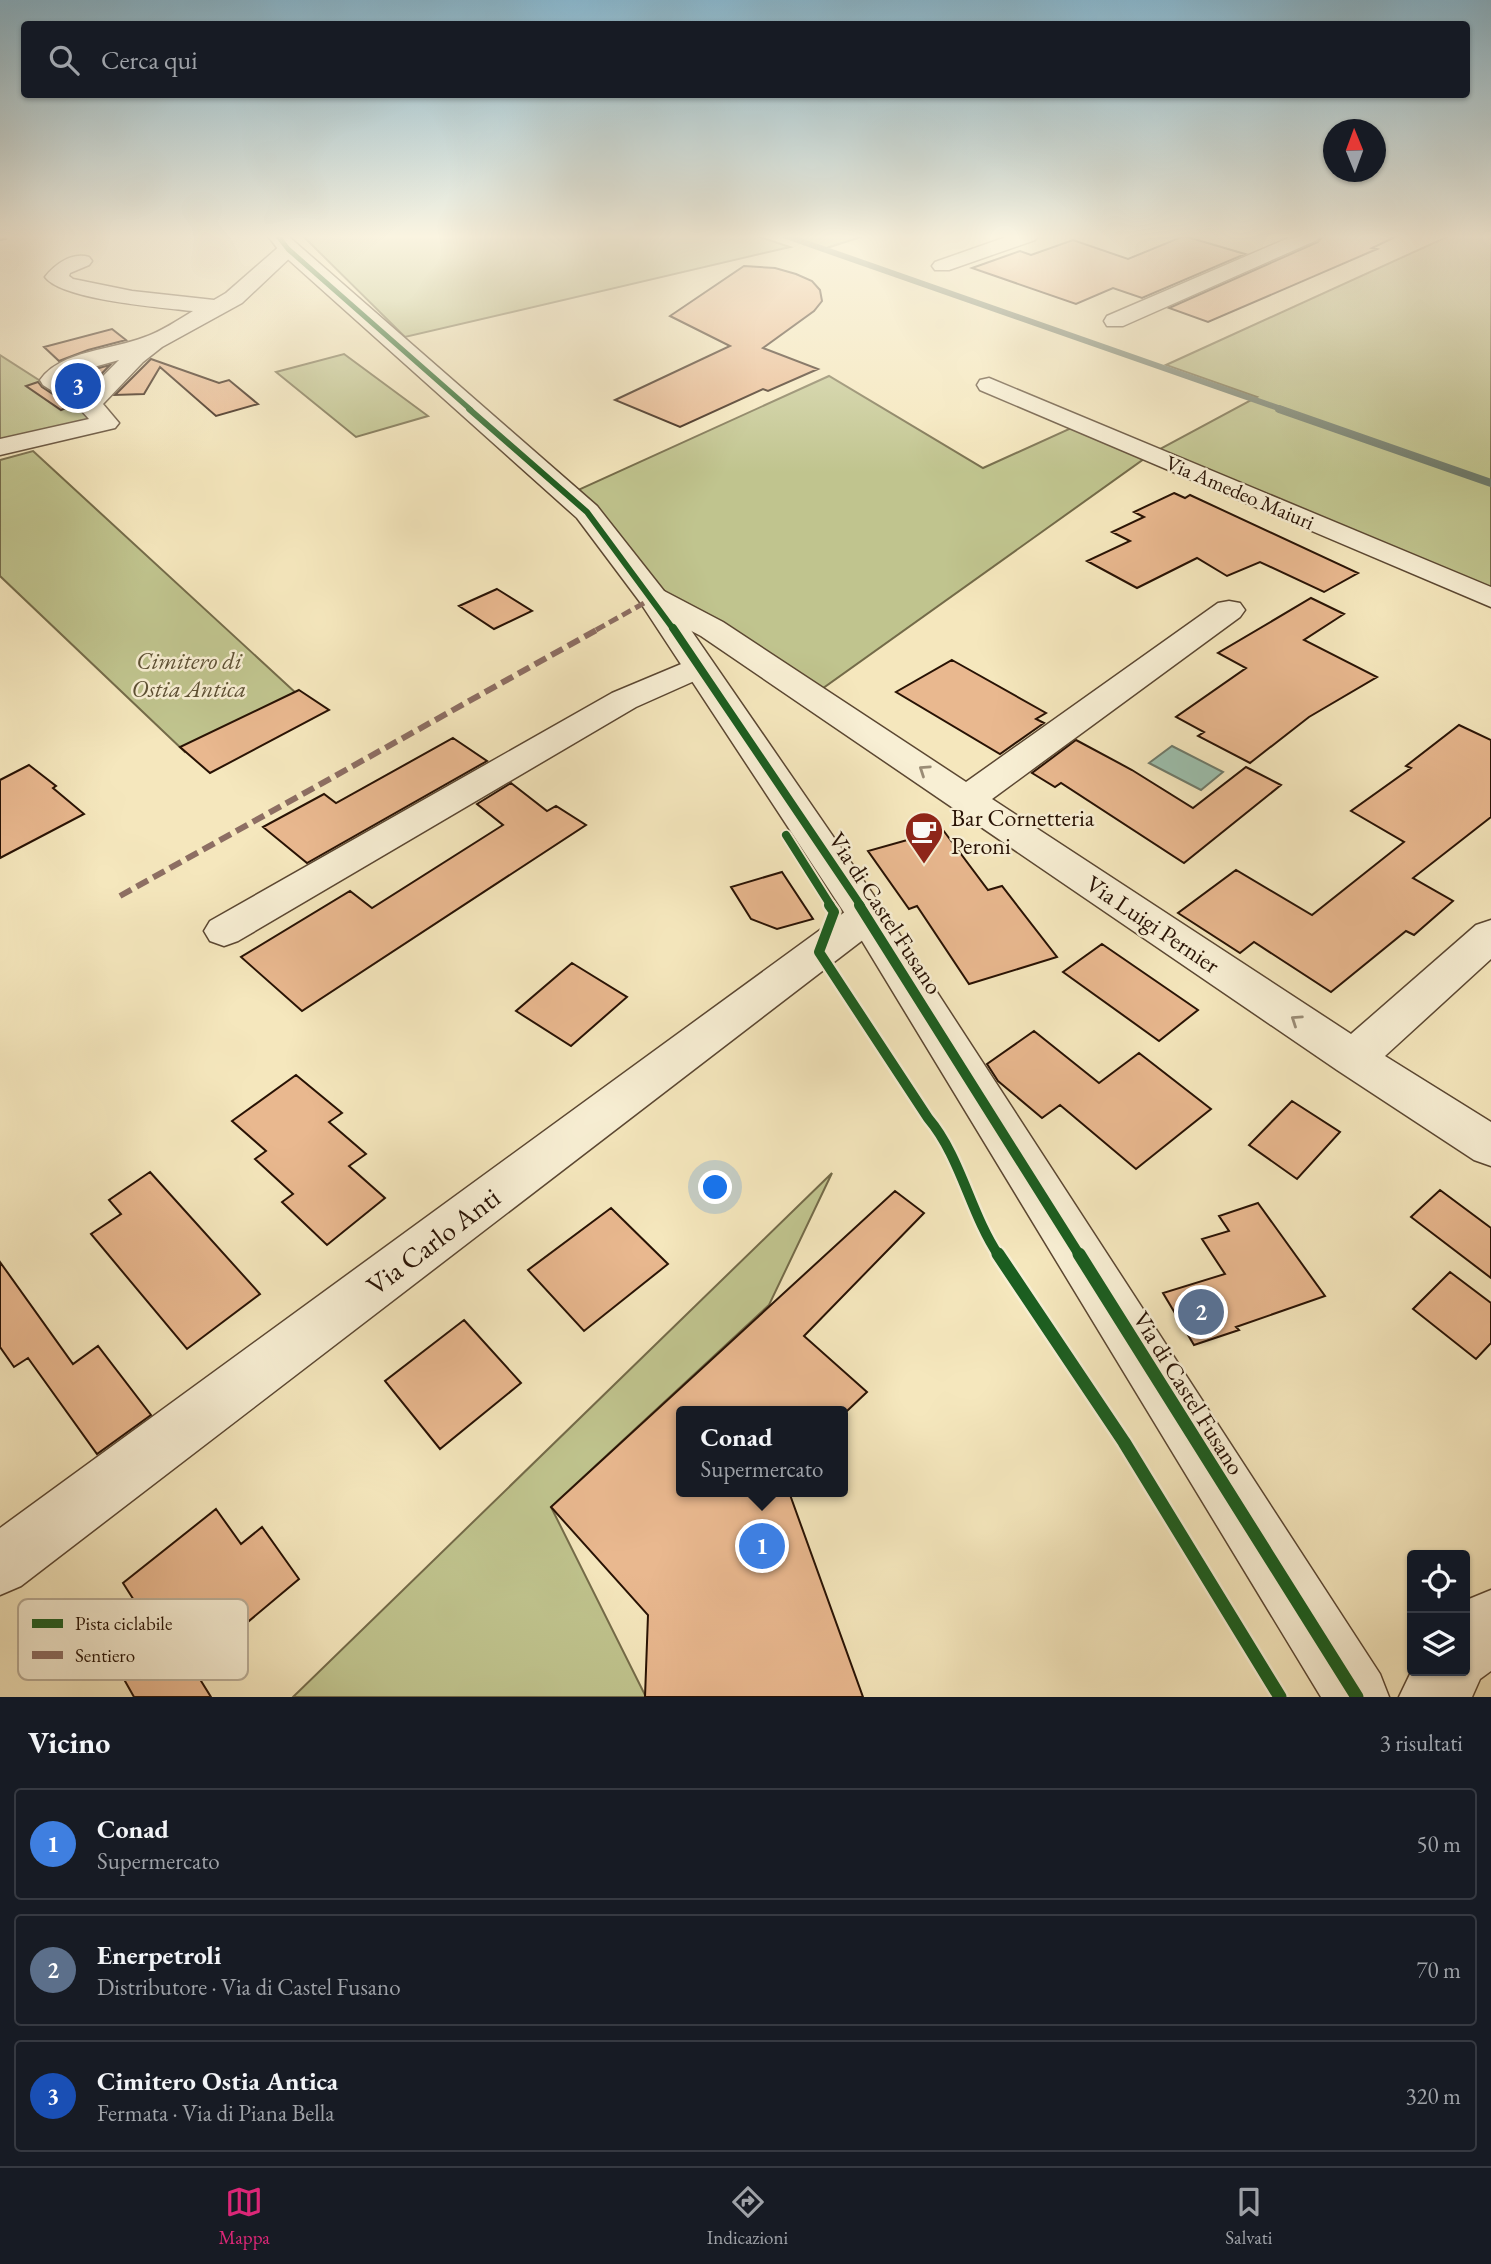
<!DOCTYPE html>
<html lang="it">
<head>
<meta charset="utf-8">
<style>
	:root { --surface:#171b24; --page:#242831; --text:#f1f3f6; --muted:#9ea1a6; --line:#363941; --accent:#db2777 }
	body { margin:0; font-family:"EB Garamond",serif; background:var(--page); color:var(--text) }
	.controls { position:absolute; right:21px; bottom:21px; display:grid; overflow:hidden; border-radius:7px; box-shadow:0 2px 5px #0004 }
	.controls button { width:63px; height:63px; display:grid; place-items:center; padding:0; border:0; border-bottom:2px solid var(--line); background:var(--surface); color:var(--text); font:35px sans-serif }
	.compass { position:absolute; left:1323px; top:119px; width:63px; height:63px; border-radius:50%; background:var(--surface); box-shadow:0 2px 5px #0004; rotate:359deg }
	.you { position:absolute; left:716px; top:1188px; width:24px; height:24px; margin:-18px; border:5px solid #fff; border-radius:50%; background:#1a73e8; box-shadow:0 0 0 10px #1a73e833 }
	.badge { display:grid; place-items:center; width:46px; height:46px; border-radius:50%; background:var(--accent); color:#fff; font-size:23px; font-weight:700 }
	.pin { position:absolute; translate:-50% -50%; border:4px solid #fff; box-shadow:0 2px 7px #0006 }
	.popup { position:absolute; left:676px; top:1406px; width:172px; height:91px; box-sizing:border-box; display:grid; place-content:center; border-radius:7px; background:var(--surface); filter:drop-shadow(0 2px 5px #0005); font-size:23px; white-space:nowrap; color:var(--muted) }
	.popup b { font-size:26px; color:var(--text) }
	.popup::after { content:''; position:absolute; left:50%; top:100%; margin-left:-14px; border:14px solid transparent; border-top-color:var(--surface) }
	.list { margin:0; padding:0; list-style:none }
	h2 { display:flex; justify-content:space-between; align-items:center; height:91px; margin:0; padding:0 28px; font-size:30px }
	h2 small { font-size:23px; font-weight:400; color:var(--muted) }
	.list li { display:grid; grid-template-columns:46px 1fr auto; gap:21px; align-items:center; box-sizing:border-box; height:112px; margin:0 14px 14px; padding:0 14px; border:2px solid var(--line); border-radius:7px }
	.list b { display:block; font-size:26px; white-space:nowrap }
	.list p { margin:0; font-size:23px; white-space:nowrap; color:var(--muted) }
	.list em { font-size:23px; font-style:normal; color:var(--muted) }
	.icon { flex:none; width:38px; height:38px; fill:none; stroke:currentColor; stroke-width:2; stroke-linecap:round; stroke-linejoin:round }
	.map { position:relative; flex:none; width:1491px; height:1697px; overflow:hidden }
	.search { position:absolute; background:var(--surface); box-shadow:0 2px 5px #0004; left:21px; right:21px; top:21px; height:77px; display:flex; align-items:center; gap:18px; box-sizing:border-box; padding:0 24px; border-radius:7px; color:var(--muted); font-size:26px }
	.sheet { height:469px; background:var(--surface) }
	nav { display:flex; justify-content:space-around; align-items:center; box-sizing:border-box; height:98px; border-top:2px solid var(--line); background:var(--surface); font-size:19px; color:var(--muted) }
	nav a { display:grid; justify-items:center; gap:4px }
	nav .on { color:var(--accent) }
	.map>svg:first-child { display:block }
</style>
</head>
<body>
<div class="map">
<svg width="1491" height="1697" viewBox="0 0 1491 1697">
	<rect width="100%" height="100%" fill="#f5e7bd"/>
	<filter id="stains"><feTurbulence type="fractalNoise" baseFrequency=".00286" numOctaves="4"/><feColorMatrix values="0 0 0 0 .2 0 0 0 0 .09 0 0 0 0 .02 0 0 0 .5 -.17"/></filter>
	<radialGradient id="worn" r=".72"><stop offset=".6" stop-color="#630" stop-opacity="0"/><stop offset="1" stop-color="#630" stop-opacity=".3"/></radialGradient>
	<path fill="#c0c48e" stroke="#746b49" stroke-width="2" d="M303 236H757L790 247 405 337Z
		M787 236H864L824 249Z
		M1449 236H1491V598L1151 454 812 696 653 598 567 495 829 376 983 468 1080 424 1151 454 1257 397 1166 365Z
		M344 354 428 416 356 437 276 372Z
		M0 355 106 423 0 447Z
		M33 451 297 694 185 752 0 576V460Z
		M832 1173 769 1305 551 1507 646 1697H293Z"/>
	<path fill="#9cc0ae" stroke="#6e7a6a" stroke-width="2" d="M1172 746 1223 772 1201 790 1149 763Z"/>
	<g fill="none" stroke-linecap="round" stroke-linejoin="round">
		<path stroke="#6e7a6a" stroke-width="6" d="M786 236 1284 410"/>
		<path stroke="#6e7a6a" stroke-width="8" d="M1279 409 1491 483"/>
	</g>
	<path fill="#e9b88f" stroke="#281204" stroke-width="2" d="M1184 236 1245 254 1142 298 1113 288 1076 304 972 268 1020 251 1031 255 1073 240 1128 259Z
		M1323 236H1397L1372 248 1377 249 1208 322 1169 308 1318 242Z
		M744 266 775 268 796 274 812 281 820 290 822 301 814 311 763 348 818 369 768 391 763 389 680 427 615 400 730 346 670 316Z
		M112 329 126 340 88 350 59 361 44 347Z
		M151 359 219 383 229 380 258 404 216 416 160 367 144 394 115 395Z
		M110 365 87 389 74 380 84 372Z
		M38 382 42 387 71 406 61 410 26 386Z
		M1174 493 1185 498 1190 495 1358 573 1324 592 1260 562 1227 576 1197 558 1137 588 1087 561 1130 541 1112 532 1144 517 1134 512Z
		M497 589 532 611 494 629 459 606Z
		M1311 598 1344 614 1304 640 1377 677 1309 717 1250 763 1198 736 1204 732 1176 717 1246 668 1218 653Z
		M952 660 1046 713 1036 719 1044 723 1000 754 896 692Z
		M299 690 329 710 210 773 180 747Z
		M1459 725 1491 740V817L1413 878 1453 901 1414 935 1406 931 1331 992 1254 942 1240 953 1178 913 1236 870 1312 915 1404 842 1351 811 1411 768 1406 766Z
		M453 738 487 761 307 863 263 827 324 794 336 803Z
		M1076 740 1132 770 1193 808 1246 767 1281 785 1184 863 1061 783 1055 787 1032 773Z
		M29 765 56 786 53 788 84 814 0 858V780Z
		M511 783 547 811 556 806 586 825 302 1011 241 957 350 891 372 908 503 825 477 804Z
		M943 830 988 890 1002 886 1057 957 969 984 917 906 909 909 868 851Z
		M782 872 813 919 777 929 751 919 731 887Z
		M1102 944 1198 1010 1159 1041 1063 972Z
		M572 963 627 997 571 1046 516 1011Z
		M1034 1031 1099 1083 1139 1053 1211 1109 1136 1169 1060 1105 1042 1118 998 1081 987 1064Z
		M296 1075 342 1113 329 1122 366 1154 349 1166 385 1198 327 1245 282 1202 293 1194 255 1159 266 1151 232 1121Z
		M1292 1101 1340 1132 1297 1179 1249 1145Z
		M150 1172 260 1294 187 1349 91 1234 121 1214 109 1200Z
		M1440 1190 1491 1228V1278L1411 1217Z
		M895 1191 924 1213 804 1336 867 1392 847 1411H682V1492H789L863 1697H645L648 1615 551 1507Z
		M1258 1203 1325 1296 1236 1327 1239 1330 1194 1345 1163 1293 1225 1274 1202 1239 1229 1231 1219 1216Z
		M611 1208 668 1264 584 1331 528 1270Z
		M0 1262 73 1364 98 1346 151 1415 97 1454 28 1358 14 1367 0 1347Z
		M1450 1272 1491 1303V1343L1476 1359 1413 1309Z
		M464 1320 521 1383 440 1449 385 1381Z
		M216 1509 241 1544 262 1527 299 1579 193 1668 211 1697H134L99 1635 137 1605 123 1583Z"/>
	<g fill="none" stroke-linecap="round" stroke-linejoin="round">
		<g stroke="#5b4732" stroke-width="3">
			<path id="minor" d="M1009 236H1038L1035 240 949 270H935L932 266 935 262Z
				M1293 236H1320L1317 240 1123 326H1107L1104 321 1107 316Z
				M288 243 295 245 298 249 295 253 242 303 162 347 143 362 103 404 119 423 115 428 0 455V439L89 419 80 409 43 385 40 380C61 350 113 350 145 337 162 331 178 320 193 311 164 308 62 300 45 277 55 264 72 252 89 257L92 261 89 265 70 273 69 276 73 279 132 291 214 300 226 293 281 245ZM119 360 87 392 69 380 83 370Z
				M989 378 1491 587V607L980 390 977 385 980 380Z
				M653 589 664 591 723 622 966 782 1218 603 1229 601 1240 603 1245 610 1240 617 992 799 1351 1034 1476 925 1491 920V959L1385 1056 1491 1122V1166L1474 1160 1337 1070 701 636 642 605 638 598 642 591Z
				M698 657 710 660 715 667 710 674 636 707 238 941 224 946 210 941 204 931 210 921 612 693Z
				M867 902 881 906 887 916 881 926 21 1586 0 1595V1528L853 906Z
				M1491 1590V1671L1480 1679 1472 1697H1399L1412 1670 1465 1671V1605L1469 1599Z"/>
		</g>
		<g stroke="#5b4732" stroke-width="3">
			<path id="tertiary" d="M268 236H288L597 506 664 591 881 906 1380 1674 1389 1697H1321L853 926 640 602 577 518 281 253Z"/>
		</g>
		<use href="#minor" fill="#f8efd4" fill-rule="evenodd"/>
		<use href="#tertiary" fill="#f8efd4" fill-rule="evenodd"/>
		<path stroke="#281204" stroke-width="2.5" stroke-dasharray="7 7" stroke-linecap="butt" d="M0 240 16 236"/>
		<path stroke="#8d6e63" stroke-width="5" stroke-dasharray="10 5" stroke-linecap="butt" d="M596 630 653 598"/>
		<path stroke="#8d6e63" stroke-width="6" stroke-dasharray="13 6" stroke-linecap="butt" d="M120 896 600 628"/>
		<g stroke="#f8efd4" stroke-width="8">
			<path id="cycleway-far4" d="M278 236 288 249 471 410"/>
		</g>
		<g stroke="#f8efd4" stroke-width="10">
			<path id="cycleway-far3" d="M469 409 587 512 674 630"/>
		</g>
		<g stroke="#f8efd4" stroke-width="12">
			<path id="cycleway-far2" d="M673 628 861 906
				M786 835 831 906"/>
		</g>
		<g stroke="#f8efd4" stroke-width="15">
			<path id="cycleway-far1" d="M829 905 834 912 819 952 928 1118C961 1157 970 1213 999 1256
				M859 905 1080 1256"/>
		</g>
		<g stroke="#f8efd4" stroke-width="18">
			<path id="cycleway" d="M998 1254 1124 1442 1280 1697
				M1079 1254 1357 1697"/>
		</g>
		<use href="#cycleway-far4" stroke="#1b5e20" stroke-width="5"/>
		<use href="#cycleway-far3" stroke="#1b5e20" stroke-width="6"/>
		<use href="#cycleway-far2" stroke="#1b5e20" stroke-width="8"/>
		<use href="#cycleway-far1" stroke="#1b5e20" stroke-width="10"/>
		<use href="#cycleway" stroke="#1b5e20" stroke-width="13"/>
	</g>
	<defs><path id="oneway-chevron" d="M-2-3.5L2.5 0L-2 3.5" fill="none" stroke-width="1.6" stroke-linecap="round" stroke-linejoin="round" transform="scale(1.75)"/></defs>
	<g stroke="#9a8c76">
		<use href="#oneway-chevron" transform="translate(924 770) rotate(-146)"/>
		<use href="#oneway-chevron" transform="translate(1296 1020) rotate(-146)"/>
	</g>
	<linearGradient id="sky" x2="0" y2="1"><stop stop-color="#89b9d1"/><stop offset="0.5" stop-color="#faf4e1"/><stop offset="1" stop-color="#faf4e1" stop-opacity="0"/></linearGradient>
	<rect width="1491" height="473" fill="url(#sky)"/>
	<defs>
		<g id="cafe-pin" transform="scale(2.0125)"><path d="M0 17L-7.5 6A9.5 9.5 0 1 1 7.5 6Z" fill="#8f2418" stroke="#f8efd4"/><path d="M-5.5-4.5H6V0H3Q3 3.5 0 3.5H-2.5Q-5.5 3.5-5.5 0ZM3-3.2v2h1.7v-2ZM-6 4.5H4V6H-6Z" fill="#fff"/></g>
	</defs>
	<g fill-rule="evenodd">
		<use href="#cafe-pin" x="924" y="831"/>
	</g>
	<g text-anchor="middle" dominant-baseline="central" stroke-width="5" stroke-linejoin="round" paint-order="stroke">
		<g font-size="21" fill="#281204" stroke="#f8efd4">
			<text transform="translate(1240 492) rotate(23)">Via Amedeo Maiuri</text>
		</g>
		<g font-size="24" font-style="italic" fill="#5d5034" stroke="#f8efd4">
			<text x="189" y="660">Cimitero di<tspan x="189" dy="28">Ostia Antica</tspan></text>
		</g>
		<g font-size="24" fill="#281204" stroke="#f8efd4" text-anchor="start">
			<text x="951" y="817">Bar Cornetteria<tspan x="951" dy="28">Peroni</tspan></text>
		</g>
		<g font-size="24" fill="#281204" stroke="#f8efd4">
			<text transform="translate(886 913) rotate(57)">Via di Castel Fusano</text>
			<text transform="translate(1153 924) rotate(34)">Via Luigi Pernier</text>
			<text transform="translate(1189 1393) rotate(58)">Via di Castel Fusano</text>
		</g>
		<g font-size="28" fill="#281204" stroke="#f8efd4">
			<text transform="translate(433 1241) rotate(-37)">Via Carlo Anti</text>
		</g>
	</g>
	<rect x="18" y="1599" width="230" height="81" rx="10" fill="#f8efd4" stroke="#baad96" stroke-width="2"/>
	<rect x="32" y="1619" width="31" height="9" fill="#1b5e20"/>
	<rect x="32" y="1651" width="31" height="8" fill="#8d6e63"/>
	<g font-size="19" fill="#281204">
		<text x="75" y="1630">Pista ciclabile</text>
		<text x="75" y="1662">Sentiero</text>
	</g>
	<rect width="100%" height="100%" filter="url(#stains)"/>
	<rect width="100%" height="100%" fill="url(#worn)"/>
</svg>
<div class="controls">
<button><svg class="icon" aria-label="locate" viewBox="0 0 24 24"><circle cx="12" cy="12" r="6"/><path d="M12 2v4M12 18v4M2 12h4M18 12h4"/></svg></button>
<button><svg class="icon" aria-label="layers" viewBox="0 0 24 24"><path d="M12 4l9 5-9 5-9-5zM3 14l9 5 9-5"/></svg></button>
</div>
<svg class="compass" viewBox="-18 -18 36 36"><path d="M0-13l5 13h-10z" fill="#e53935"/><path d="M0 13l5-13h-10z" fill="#9ea1a6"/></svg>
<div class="you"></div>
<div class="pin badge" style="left:762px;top:1546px;background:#3f7fe0">1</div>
<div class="popup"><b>Conad</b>Supermercato</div>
<div class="pin badge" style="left:1201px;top:1312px;background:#5c6f8a">2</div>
<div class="pin badge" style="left:78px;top:386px;background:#1a4fb4">3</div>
<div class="search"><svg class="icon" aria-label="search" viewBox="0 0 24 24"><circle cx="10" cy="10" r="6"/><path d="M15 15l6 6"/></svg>Cerca qui</div>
</div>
<section class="sheet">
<h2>Vicino<small>3 risultati</small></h2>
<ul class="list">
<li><span class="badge" style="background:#3f7fe0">1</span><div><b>Conad</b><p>Supermercato</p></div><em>50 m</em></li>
<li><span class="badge" style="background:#5c6f8a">2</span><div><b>Enerpetroli</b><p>Distributore · Via di Castel Fusano</p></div><em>70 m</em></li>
<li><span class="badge" style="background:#1a4fb4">3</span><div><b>Cimitero Ostia Antica</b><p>Fermata · Via di Piana Bella</p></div><em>320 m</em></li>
</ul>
</section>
<nav>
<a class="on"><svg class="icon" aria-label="map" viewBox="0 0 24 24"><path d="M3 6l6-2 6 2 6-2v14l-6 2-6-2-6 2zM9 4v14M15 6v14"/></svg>Mappa</a>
<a><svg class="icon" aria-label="directions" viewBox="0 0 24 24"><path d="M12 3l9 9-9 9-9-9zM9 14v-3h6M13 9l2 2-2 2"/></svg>Indicazioni</a>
<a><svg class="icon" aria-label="saved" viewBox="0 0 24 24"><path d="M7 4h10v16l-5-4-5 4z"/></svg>Salvati</a>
</nav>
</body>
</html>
